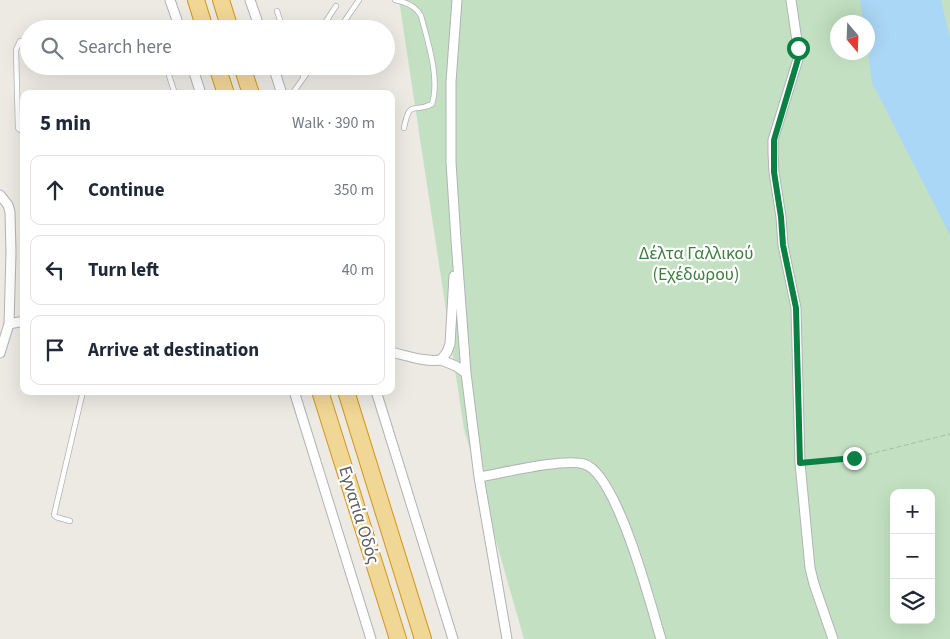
<!DOCTYPE html>
<html lang="en">
<head>
<meta charset="utf-8">
<style>
	:root { --surface:#fff; --page:#f6f6f7; --text:#1f2937; --muted:#747a83; --line:#e0e1e3 }
	body { margin:0; font-family:"Source Sans 3",sans-serif; background:var(--page); color:var(--text) }
	.controls { position:absolute; right:15px; bottom:15px; display:grid; overflow:hidden; border-radius:10px; box-shadow:0 5px 20px #0002 }
	.controls button { width:45px; height:45px; display:grid; place-items:center; padding:0; border:0; border-bottom:1px solid var(--line); background:var(--surface); color:var(--text); font:25px sans-serif }
	.compass { position:absolute; left:830px; top:15px; width:45px; height:45px; border-radius:50%; background:var(--surface); box-shadow:0 5px 20px #0002; rotate:161deg }
	.stop { position:absolute; width:15px; height:15px; margin:-11px; border:4px solid #0b8043; border-radius:50%; background:#fff }
	.stop.end { background:#0b8043; border-color:#fff; box-shadow:0 1px 5px #0008 }
	.list { margin:0; padding:0; list-style:none }
	h2 { display:flex; justify-content:space-between; align-items:center; height:65px; margin:0; padding:0 20px; font-size:21px }
	h2 small { font-size:16px; font-weight:400; color:var(--muted) }
	.list li { display:grid; grid-template-columns:32px 1fr auto; gap:15px; align-items:center; box-sizing:border-box; height:70px; margin:0 10px 10px; padding:0 10px; border:1px solid var(--line); border-radius:10px }
	.list b { display:block; font-size:19px; white-space:nowrap }
	.list em { font-size:16px; font-style:normal; color:var(--muted) }
	.icon { flex:none; width:28px; height:28px; fill:none; stroke:currentColor; stroke-width:2; stroke-linecap:round; stroke-linejoin:round }
	.map { position:relative; flex:none; width:950px; height:639px; overflow:hidden }
	.search { position:absolute; background:var(--surface); box-shadow:0 5px 20px #0002; left:20px; top:20px; width:375px; height:55px; display:flex; align-items:center; gap:12px; box-sizing:border-box; padding:0 18px; border-radius:28px; color:var(--muted); font-size:19px }
	.panel { position:absolute; background:var(--surface); box-shadow:0 5px 20px #0002; left:20px; top:90px; width:375px; height:305px; border-radius:10px }
	.map>svg:first-child { display:block }
</style>
</head>
<body>
<div class="map">
<svg width="950" height="639" viewBox="0 0 950 639">
	<rect width="100%" height="100%" fill="#eceae3"/>
	<path fill="#c3e1c2" fill-rule="evenodd" d="M399 0H950V639H524L464 429ZM838 22H868V52H838ZM894 493H931V620H894Z"/>
	<path fill="#aad7f5" d="M860 0H941L950 39V235L872 83 868 52V22H863Z"/>
	<g fill="none" stroke-linecap="round" stroke-linejoin="round">
		<g stroke="#b0b3b7" stroke-width="6">
			<path id="service" d="M395 0C406 2 416 6 421 16 428 42 440 78 432 104 413 114 410 98 404 128
				M277 11 283 29
				M118 29 146 25 151 29
				M321 29 336 6
				M339 29 359 0
				M166 66 175 94
				M303 66V77
				M292 94 312 66
				M24 133 18 128 16 50 20 41 29 40
				M70 521 56 517 54 515 83 391"/>
		</g>
		<g stroke="#b0b3b7" stroke-width="11">
			<path id="minor" d="M170 0 180 29
				M250 0 260 29
				M457 0 451 82V162L456 240 466 373 479 477 507 639
				M791 0 798 48V59L773 140V153L774 172 781 217 783 245 796 308 800 463 810 568 814 584 833 639
				M192 66 201 94
				M273 66 282 94
				M0 195 8 205 10 212 11 253 9 324 0 353
				M9 324 24 321
				M391 352C408 356 424 362 441 360L447 352 450 344 454 276
				M441 360 456 366 466 373
				M294 391 371 639
				M376 391 453 639
				M479 477C503 473 563 458 584 464 617 473 651 606 661 639"/>
		</g>
		<g stroke="#d69519" stroke-width="18">
			<path id="motorway" d="M196 0 205 29
				M221 0 230 29
				M217 66 226 94
				M242 66 251 94
				M320 391 398 639
				M346 391 423 639"/>
		</g>
		<path stroke="#9cc1a5" stroke-width="1" stroke-dasharray="5 2.5" stroke-linecap="butt" d="M808 462 854 458 950 434"/>
		<use href="#service" stroke="#fff" stroke-width="4.5"/>
		<use href="#minor" stroke="#fff" stroke-width="9"/>
		<use href="#motorway" stroke="#f1d795" stroke-width="16"/>
	</g>
	<g fill="none" stroke-linecap="round" stroke-linejoin="round">
		<path stroke="#0b8043" stroke-width="6" d="M798 48V59L774 140V172L781 217 783 245 796 308 800 463 854 458"/>
	</g>
	<g text-anchor="middle" dominant-baseline="central" stroke-width="4.5" stroke-linejoin="round" paint-order="stroke">
		<g font-size="18" fill="#3e7e3f" stroke="#fff">
			<text x="696" y="253">Δέλτα Γαλλικού<tspan x="696" dy="21">(Εχέδωρου)</tspan></text>
		</g>
		<g font-size="18" fill="#5b5e62" stroke="#fff">
			<text transform="translate(359 515) rotate(73)">Εγνατία Οδός</text>
		</g>
	</g>
</svg>
<div class="controls">
<button>+</button>
<button>−</button>
<button><svg class="icon" aria-label="layers" viewBox="0 0 24 24"><path d="M12 4l9 5-9 5-9-5zM3 14l9 5 9-5"/></svg></button>
</div>
<svg class="compass" viewBox="-18 -18 36 36"><path d="M0-13l5 13h-10z" fill="#e53935"/><path d="M0 13l5-13h-10z" fill="#747a83"/></svg>
<div class="stop" style="left:798px;top:48px"></div>
<div class="stop end" style="left:854px;top:458px"></div>
<div class="search"><svg class="icon" aria-label="search" viewBox="0 0 24 24"><circle cx="10" cy="10" r="6"/><path d="M15 15l6 6"/></svg>Search here</div>
<section class="panel">
<h2>5 min<small>Walk · 390 m</small></h2>
<ul class="list">
<li><svg class="icon" aria-label="ahead" viewBox="0 0 24 24"><path d="M12 20V5M6 11l6-6 6 6"/></svg><div><b>Continue</b></div><em>350 m</em></li>
<li><svg class="icon" aria-label="left" viewBox="0 0 24 24"><path d="M17 20v-9H6M10 6l-5 5 5 5"/></svg><div><b>Turn left</b></div><em>40 m</em></li>
<li><svg class="icon" aria-label="arrive" viewBox="0 0 24 24"><path d="M6 21V4h12l-3 4 3 4H6"/></svg><div><b>Arrive at destination</b></div></li>
</ul>
</section>
</div>
</body>
</html>
